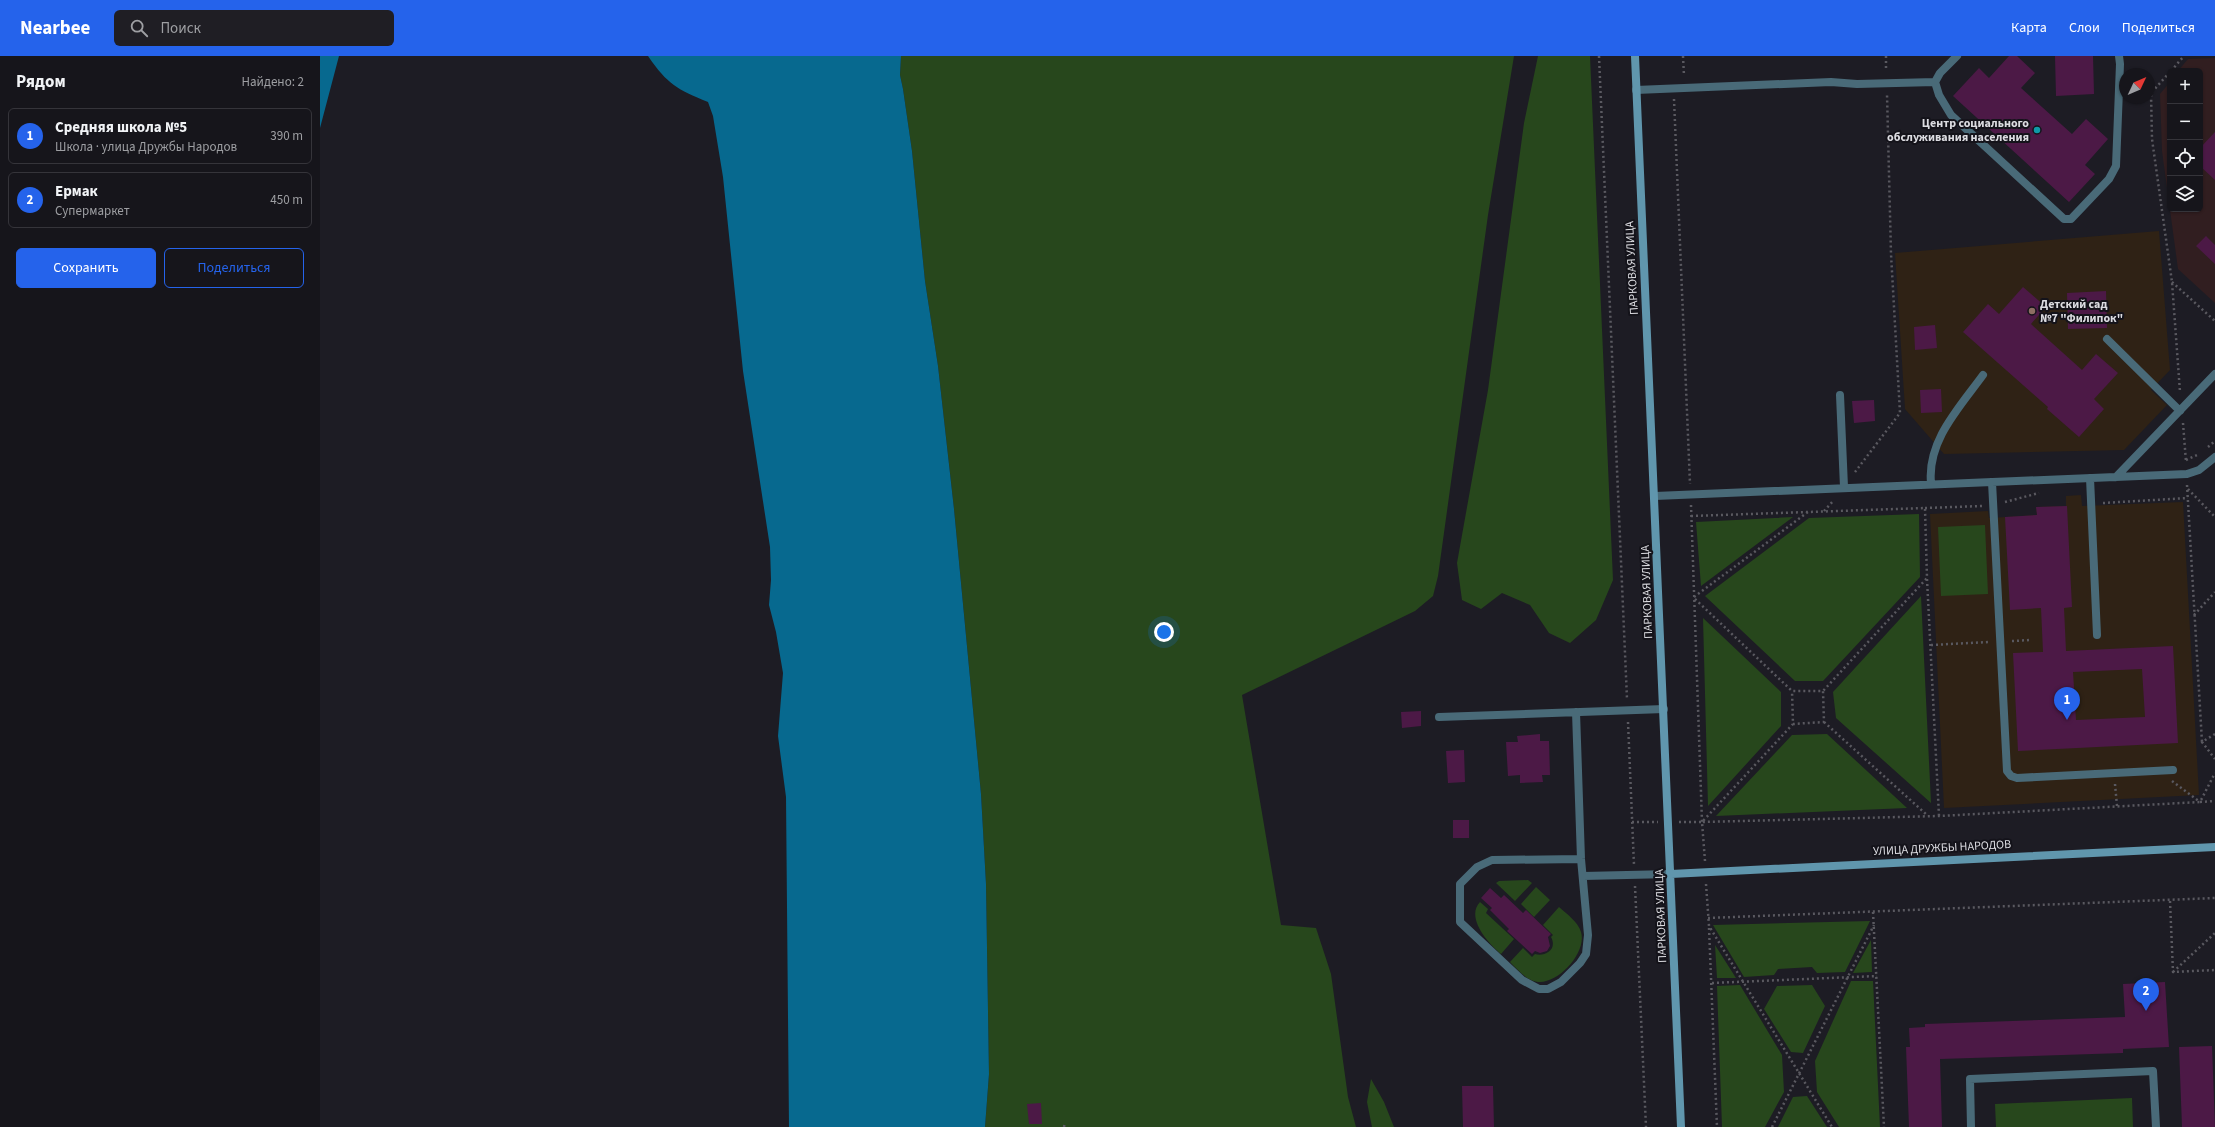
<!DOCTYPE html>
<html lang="ru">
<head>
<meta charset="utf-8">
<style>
	:root { --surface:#16151b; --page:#1f1e24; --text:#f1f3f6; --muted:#9e9fa3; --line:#35343a; --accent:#2563eb }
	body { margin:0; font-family:"Source Sans 3",sans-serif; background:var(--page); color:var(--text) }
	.controls { position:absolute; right:12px; top:12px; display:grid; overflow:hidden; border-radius:6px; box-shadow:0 1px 3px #0004 }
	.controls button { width:36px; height:36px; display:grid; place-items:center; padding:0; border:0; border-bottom:1px solid var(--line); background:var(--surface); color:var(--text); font:20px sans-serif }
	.compass { position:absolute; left:1799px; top:12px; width:36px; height:36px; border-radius:50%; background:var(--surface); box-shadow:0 1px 3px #0004; rotate:46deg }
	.you { position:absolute; left:844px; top:576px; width:14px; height:14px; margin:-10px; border:3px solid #fff; border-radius:50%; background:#1a73e8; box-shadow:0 0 0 6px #1a73e833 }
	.badge { display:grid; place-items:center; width:26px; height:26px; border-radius:50%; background:var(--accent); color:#fff; font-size:13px; font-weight:700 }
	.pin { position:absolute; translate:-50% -33px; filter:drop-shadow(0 1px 2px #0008) }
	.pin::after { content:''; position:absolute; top:21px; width:14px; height:12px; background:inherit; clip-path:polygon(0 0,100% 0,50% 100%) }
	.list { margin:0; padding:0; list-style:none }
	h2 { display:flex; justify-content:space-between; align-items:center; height:52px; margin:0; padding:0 16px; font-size:17px }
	h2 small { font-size:13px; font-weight:400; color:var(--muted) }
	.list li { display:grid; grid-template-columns:26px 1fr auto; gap:12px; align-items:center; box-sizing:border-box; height:56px; margin:0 8px 8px; padding:0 8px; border:1px solid var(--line); border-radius:6px }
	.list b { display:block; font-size:15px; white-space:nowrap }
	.list p { margin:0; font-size:13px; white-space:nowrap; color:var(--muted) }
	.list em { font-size:13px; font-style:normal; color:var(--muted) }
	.actions { display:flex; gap:8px; padding:12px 16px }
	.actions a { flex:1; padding:9px 0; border:1px solid var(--accent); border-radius:6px; text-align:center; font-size:14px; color:var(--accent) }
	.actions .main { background:var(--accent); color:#fff }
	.icon { flex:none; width:22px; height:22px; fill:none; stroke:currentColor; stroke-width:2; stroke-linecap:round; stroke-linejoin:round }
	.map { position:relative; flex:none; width:1895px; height:1071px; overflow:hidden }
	header { display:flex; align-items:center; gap:24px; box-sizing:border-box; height:56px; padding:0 20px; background:var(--accent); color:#fff }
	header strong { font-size:19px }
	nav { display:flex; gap:22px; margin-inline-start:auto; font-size:14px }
	.search { width:280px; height:36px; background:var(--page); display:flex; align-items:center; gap:10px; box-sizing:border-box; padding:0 14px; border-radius:6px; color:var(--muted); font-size:15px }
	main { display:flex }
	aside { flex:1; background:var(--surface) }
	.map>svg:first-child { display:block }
</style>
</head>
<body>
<header>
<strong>Nearbee</strong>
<div class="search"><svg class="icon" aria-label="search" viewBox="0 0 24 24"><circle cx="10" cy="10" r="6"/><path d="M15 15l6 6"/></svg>Поиск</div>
<nav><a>Карта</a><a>Слои</a><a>Поделиться</a></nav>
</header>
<main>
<aside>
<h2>Рядом<small>Найдено: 2</small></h2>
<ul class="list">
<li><span class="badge">1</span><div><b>Средняя школа №5</b><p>Школа · улица Дружбы Народов</p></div><em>390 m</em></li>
<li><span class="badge">2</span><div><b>Ермак</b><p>Супермаркет</p></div><em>450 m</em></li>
</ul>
<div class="actions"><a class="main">Сохранить</a><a>Поделиться</a></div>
</aside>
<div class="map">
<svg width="1895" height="1071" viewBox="0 0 1895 1071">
	<rect width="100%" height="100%" fill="#1d1c24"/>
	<path fill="#2f2215" d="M1839 175 1850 314 1831 334 1847 349 1804 394 1624 398 1585 353 1575 197Z
		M1761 439 1762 450 1863 446 1879 739 1624 752 1610 458 1668 455 1669 462 1717 459 1716 451 1746 450V440Z"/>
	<path fill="#311e20" d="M1895 2V247L1858 213 1842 95 1840 38 1850 26V153H1880V15H1858L1868 3Z"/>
	<path fill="#27471c" d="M581 0H1194L1168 159 1118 520 1113 540 1095 555 922 639 961 869 996 872 1011 918 1028 1041 1036 1071H665L669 1018 666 828 661 738 634 453 618 310 605 225 592 95 583 33 580 19Z
		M1218 0H1270L1293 524 1276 564 1250 587 1229 577 1210 549 1182 537 1161 553 1142 544 1137 507 1168 334 1204 67Z
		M1599 458 1600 521 1503 625H1475L1385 540 1489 462Z
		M1473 461 1381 530 1376 466Z
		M1665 469 1668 538 1621 540 1618 471Z
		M1601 540 1611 747 1516 662 1513 636Z
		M1383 562 1461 636V670L1388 750Z
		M1507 678 1587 752 1396 760 1472 679Z
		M1208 824 1212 827 1195 845 1176 827 1179 825Z
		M1216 831 1230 844 1214 861 1201 848Z
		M1160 846 1168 853 1166 857 1194 883 1181 898C1169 888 1145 862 1160 846Z
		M1239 851C1247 858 1258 866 1261 876 1267 896 1240 926 1220 926 1208 926 1198 914 1190 906L1203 892 1212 901 1215 898C1224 901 1238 894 1231 881L1233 879 1223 869Z
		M1550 865 1525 916 1497 917 1492 911 1458 913 1454 919 1424 921 1393 869Z
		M1551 884 1552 916 1533 917Z
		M1395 889 1416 922H1397Z
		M1531 925H1553L1560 1071H1519L1497 1036 1495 1005Z
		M1420 929 1462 999 1464 1036 1445 1071H1402L1397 930Z
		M1492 929 1505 950 1483 997 1471 996 1444 953 1457 930Z
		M1051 1023 1064 1046 1074 1071H1052L1047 1046Z
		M1487 1040 1507 1071H1458L1473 1041Z
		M1812 1042 1813 1071H1676L1675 1048Z"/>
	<path fill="#07698f" d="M0 0H19L0 72Z
		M328 0H581L580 19 583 33 592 95 605 225 618 310 634 453 661 738 666 828 669 1018 665 1071H469L466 741 458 680 463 617 456 576 449 549 451 524 450 491 423 315 403 121 393 60 388 46C357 33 348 29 328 0Z"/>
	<path fill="#4c1946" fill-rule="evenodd" d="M1689 0H1697L1715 17 1701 32 1752 78 1766 63 1788 83 1765 109 1775 118 1749 146 1633 40 1659 12 1669 22Z
		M1735 0H1773L1774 38 1736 40Z
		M1895 76V124L1880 110V92Z
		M1886 180 1895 189V208L1876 190Z
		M1703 231 1726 251 1711 268 1762 314 1776 298 1798 317 1774 343 1784 353 1759 381 1727 353 1728 351 1643 276 1668 248 1679 258Z
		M1786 235 1787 272 1748 273 1747 237Z
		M1615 269 1617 292 1595 294 1594 271Z
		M1621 333 1622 356 1601 357 1600 334Z
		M1554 344 1555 365 1534 367 1532 345Z
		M1747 450 1752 551 1744 552 1746 595 1853 590 1858 687 1698 695 1693 597 1723 596 1721 552 1690 554 1685 461 1717 459 1716 451ZM1822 613 1825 661 1756 664 1753 616Z
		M1101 655V670L1082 672 1081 656Z
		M1220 678V685H1229L1230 719H1222L1223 726 1200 727V719L1188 720 1186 686H1198L1197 680Z
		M1144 694 1145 726 1128 727 1126 695Z
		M1133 764H1149V782H1133Z
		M1170 832 1181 842 1184 839 1203 857 1206 854 1231 878 1228 881 1230 890 1227 895 1220 897 1215 895 1212 898 1187 875 1189 873 1170 854 1172 852 1161 842Z
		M1845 926 1849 991 1803 993V997L1620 1003 1622 1071H1589L1586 991H1590L1589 972 1605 971V968L1805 961 1803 928Z
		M1892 990 1895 1071H1862L1859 991Z
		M1142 1030H1173L1174 1071H1143Z
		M721 1047 722 1068H709L707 1048Z"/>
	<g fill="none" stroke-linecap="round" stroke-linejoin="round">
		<path stroke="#5a5960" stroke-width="2.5" stroke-dasharray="2 3" stroke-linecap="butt" d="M1279 0 1307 643
			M1363 0 1364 20
			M1566 0V15
			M1851 15 1864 0
			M1850 16 1831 37 1832 83 1852 226 1860 336
			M1354 43 1370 428
			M1852 226 1895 265
			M1863 367 1866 406
			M1888 391 1895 385
			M1866 404 1877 399
			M1535 416 1580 357 1571 198 1567 38
			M1867 429 1882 686
			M1868 433 1895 461
			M1685 446 1719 437
			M1783 447 1868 442
			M1371 449 1382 766
			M1605 452 1662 450
			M1504 455 1514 444
			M1371 460 1605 452 1607 522 1503 635
			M1607 523 1619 760
			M1374 541 1488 456
			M1375 543 1472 635H1503L1504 666 1473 668 1472 635
			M1874 559 1895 536
			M1692 585 1711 584
			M1611 589 1669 586
			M1308 666 1314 809
			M1504 666 1607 759
			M1895 678 1882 686 1895 703
			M1852 725 1880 746 1895 745
			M1795 728 1797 750
			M1312 766H1338
			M1359 766H1382L1473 668
			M1385 805 1382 766 1619 760 1880 746 1895 717
			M1386 828 1389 870 1512 1071
			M1315 830 1326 1071
			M1850 845 1853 916 1895 914
			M1553 856 1564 1071
			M1388 862 1895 842
			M1389 872 1397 1071
			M1853 916 1895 877
			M1392 927 1557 920
			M744 1071 745 1066
			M1452 1071 1554 869"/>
		<path stroke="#496a78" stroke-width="8" d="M1637 0 1620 17 1615 26 1619 39 1631 59 1744 163H1751L1789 123 1796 110 1800 8 1799 0
			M1316 34 1511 26 1537 28 1615 26
			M1787 283 1860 355
			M1520 339 1524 431
			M1796 421 1895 318
			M1770 422 1777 579
			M1672 426 1687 715 1691 720 1697 722 1853 714
			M1611 427C1607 385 1639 352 1663 319
			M1335 440 1867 418 1879 414 1895 401
			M1256 656 1261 803 1268 879 1266 898 1260 907 1241 926 1228 933H1219L1202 924 1140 866V828L1157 811 1172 804 1261 803
			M1119 661 1344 653
			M1263 820 1351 818
			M1651 1071 1650 1023 1833 1015 1836 1071"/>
		<path stroke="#6096ad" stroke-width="8" d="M1315 0 1361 1071
			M1351 818 1895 791"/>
	</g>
	<circle fill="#0f9aa8" stroke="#14131a" stroke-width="1.5" cx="1717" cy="74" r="4"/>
	<circle fill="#8d6e63" stroke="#14131a" stroke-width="1.5" cx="1712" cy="255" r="4"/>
	<g text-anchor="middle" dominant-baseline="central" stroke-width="4" stroke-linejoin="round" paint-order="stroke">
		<g font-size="12" font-weight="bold" fill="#dcdce1" stroke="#14131a" text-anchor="end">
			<text x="1709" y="67">Центр социального<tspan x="1709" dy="14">обслуживания населения</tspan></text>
			<text x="1720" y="248" text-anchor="start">Детский сад<tspan x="1720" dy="14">№7 "Филипок"</tspan></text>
		</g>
		<g font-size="12" fill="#dcdce1" stroke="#14131a">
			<text transform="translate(1312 212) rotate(-93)">ПАРКОВАЯ УЛИЦА</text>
			<text transform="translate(1327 536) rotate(-92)">ПАРКОВАЯ УЛИЦА</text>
			<text transform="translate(1622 792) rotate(-3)">УЛИЦА ДРУЖБЫ НАРОДОВ</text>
			<text transform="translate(1341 860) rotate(-92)">ПАРКОВАЯ УЛИЦА</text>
		</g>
	</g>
</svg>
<div class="controls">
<button>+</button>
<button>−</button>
<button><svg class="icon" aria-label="locate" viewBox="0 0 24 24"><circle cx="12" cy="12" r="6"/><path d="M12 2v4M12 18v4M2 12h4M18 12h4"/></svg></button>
<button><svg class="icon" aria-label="layers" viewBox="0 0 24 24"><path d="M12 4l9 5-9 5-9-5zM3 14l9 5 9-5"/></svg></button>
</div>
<svg class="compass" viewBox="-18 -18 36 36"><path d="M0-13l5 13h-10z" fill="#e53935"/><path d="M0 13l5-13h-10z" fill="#9e9fa3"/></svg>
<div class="you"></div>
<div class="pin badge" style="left:1747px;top:664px">1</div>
<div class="pin badge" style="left:1826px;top:955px">2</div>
</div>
</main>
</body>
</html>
